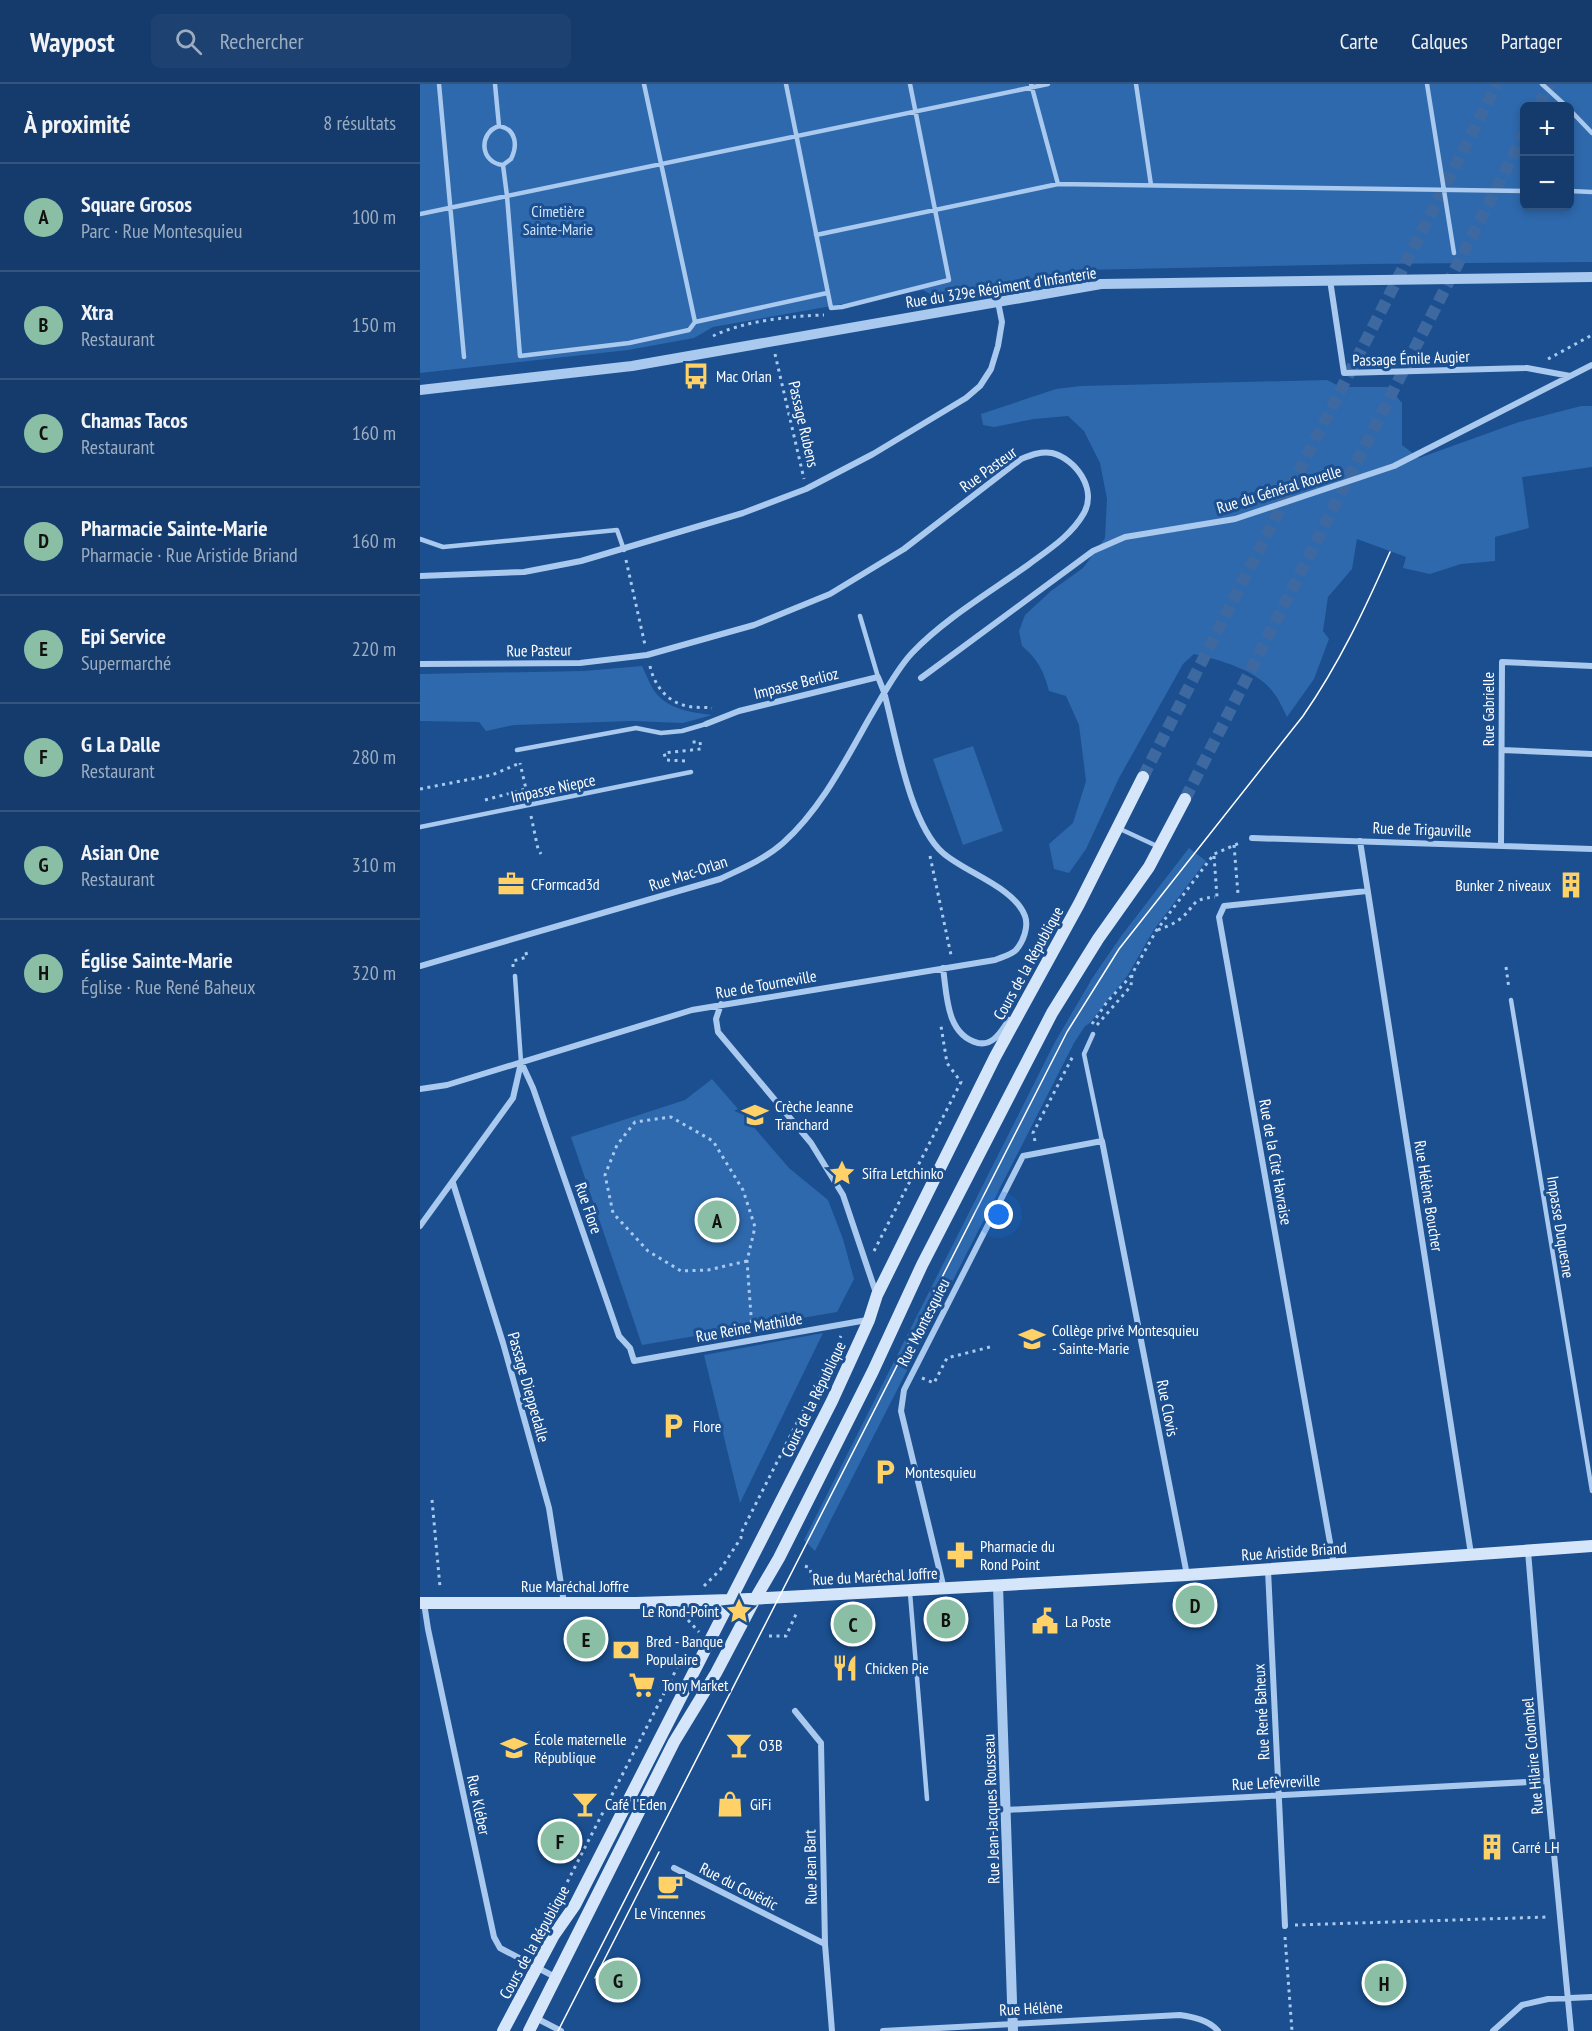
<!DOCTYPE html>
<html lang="fr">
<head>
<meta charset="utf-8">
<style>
	:root { --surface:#143b6b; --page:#1d4271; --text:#f1f3f6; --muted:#9dadc1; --line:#33557e; --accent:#8abfa5 }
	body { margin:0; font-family:"PT Sans Narrow",sans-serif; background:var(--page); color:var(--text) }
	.controls { position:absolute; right:18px; top:18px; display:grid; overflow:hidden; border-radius:9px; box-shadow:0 3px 9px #0003 }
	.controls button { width:54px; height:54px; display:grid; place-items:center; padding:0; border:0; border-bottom:2px solid var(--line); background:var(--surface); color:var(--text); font:30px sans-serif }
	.you { position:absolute; left:579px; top:1131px; width:21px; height:21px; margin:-15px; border:4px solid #fff; border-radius:50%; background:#1a73e8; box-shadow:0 0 0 9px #1a73e833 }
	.badge { display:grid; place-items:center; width:39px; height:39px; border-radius:50%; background:var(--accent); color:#111; font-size:20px; font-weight:700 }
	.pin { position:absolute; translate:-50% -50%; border:3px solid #fff; box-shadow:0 2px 6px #0006 }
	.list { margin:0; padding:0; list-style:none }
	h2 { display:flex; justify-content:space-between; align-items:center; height:78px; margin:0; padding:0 24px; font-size:26px }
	h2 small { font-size:20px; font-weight:400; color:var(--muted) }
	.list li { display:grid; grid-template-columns:39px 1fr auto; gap:18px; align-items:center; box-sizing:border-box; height:108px; padding:0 24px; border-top:2px solid var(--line) }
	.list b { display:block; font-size:22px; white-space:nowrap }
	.list p { margin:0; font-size:20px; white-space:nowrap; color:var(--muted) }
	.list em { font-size:20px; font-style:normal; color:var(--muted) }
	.icon { flex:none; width:33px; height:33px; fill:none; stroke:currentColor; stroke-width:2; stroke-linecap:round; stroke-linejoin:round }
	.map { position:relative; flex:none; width:1172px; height:1947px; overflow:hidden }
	header { display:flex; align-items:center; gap:36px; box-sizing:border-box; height:84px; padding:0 30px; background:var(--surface); border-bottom:2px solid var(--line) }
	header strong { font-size:28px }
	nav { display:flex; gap:33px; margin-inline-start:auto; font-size:21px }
	.search { width:420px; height:54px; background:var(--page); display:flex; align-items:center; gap:15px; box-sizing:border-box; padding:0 21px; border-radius:9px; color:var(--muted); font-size:22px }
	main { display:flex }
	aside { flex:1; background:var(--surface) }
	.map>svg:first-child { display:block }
</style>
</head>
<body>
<header>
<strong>Waypost</strong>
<div class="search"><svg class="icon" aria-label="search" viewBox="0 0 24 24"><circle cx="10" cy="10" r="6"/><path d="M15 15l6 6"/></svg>Rechercher</div>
<nav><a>Carte</a><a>Calques</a><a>Partager</a></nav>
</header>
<main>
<aside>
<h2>À proximité<small>8 résultats</small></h2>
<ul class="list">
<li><span class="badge">A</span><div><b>Square Grosos</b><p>Parc · Rue Montesquieu</p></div><em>100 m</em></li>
<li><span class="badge">B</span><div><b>Xtra</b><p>Restaurant</p></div><em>150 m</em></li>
<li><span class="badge">C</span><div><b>Chamas Tacos</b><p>Restaurant</p></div><em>160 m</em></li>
<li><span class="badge">D</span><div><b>Pharmacie Sainte-Marie</b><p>Pharmacie · Rue Aristide Briand</p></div><em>160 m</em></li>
<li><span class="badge">E</span><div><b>Epi Service</b><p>Supermarché</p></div><em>220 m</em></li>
<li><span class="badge">F</span><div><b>G La Dalle</b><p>Restaurant</p></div><em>280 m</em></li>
<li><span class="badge">G</span><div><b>Asian One</b><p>Restaurant</p></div><em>310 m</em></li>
<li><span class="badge">H</span><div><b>Église Sainte-Marie</b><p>Église · Rue René Baheux</p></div><em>320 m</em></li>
</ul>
</aside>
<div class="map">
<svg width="1172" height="1947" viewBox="0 0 1172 1947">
	<rect width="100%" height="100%" fill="#1b4f8f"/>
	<path fill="#2e69ad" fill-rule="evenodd" d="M0 0H1172V178L949 180 660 186 516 213 503 206 293 243 274 254 208 266 0 289ZM1104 22H1150V122H1104Z
		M907 296 921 303H969L982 319V361L999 374 1099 338 1161 322H1172V383L1102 393 1109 444 1075 453V477L1041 480 1010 490 983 484 986 473 937 455 932 485 908 513 903 547 909 555 894 595 867 633C863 625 859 615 853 608 837 586 800 576 774 570L763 580 699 694 666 765 649 789 634 785 629 760 653 739 666 697 659 641 646 612 629 607C624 588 618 575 602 562L599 547 605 531 631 507 663 484 685 454 687 415 680 379 664 347 648 332 614 335 574 343 563 341 561 330 636 305 661 302Z
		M222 582C226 590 230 601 235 608 249 626 271 628 292 631L263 639 212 637 94 641 66 647 59 638 0 637V590L164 587Z
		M553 662 583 747 543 761 513 675Z
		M769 764 786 777 733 847 708 891 670 939 665 942 654 959 395 1467 384 1456 635 958 673 893 702 851Z
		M292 995 369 1084 408 1116 423 1155 434 1195 417 1228 222 1261 151 1053 265 1016Z
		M403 1249 320 1419 284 1271Z"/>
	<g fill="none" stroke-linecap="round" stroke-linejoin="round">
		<path stroke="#3d69a0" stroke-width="12" stroke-dasharray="12 6" stroke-linecap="butt" d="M1119 22 1130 0
			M723 693 1077 0
			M765 715 1104 50"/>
		<path stroke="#a9c9ee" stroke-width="3" stroke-dasharray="3 4.5" stroke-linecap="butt" d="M293 252C323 237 371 232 404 231
			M355 270 384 395
			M1128 275 1172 251
			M206 476 225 561
			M230 582C234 601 247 618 267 622 275 624 284 623 292 624
			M265 677 246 676 244 669 281 665 280 658H270
			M0 705 72 691 100 679
			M65 716 106 705 100 679
			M111 732 118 765 121 770
			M814 761 818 810
			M510 772 531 871
			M794 772 797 813
			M738 846C745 843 754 840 760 835 776 823 769 815 795 813
			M93 883V877L107 873 105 864
			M1086 883 1089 905
			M672 940 687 918 711 892
			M677 941 711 902 712 890 736 847 794 770 822 758
			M615 1057 613 1049 653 972
			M454 1167 541 998 527 979 521 942
			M327 1177 288 1186 261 1187 228 1167 193 1129 185 1091 197 1061 215 1038 251 1033 293 1057 323 1106 335 1143 327 1177 332 1245
			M502 1294 514 1299 527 1274 570 1263
			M12 1416 20 1503
			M385 1482 390 1484 392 1495
			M284 1502 300 1486 321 1454V1449L421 1252
			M268 1536 279 1548
			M349 1552H366L377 1528
			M137 1818 257 1584
			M875 1841 1129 1833
			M865 1853 872 1947"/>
		<path stroke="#a9c9ee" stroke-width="4.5" d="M19 0 44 273
			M75 0 79 42
			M366 0 411 224 422 223 529 196 490 0
			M611 0 638 100
			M716 0 731 101
			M1007 0 1034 169
			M1122 0 1146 22
			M1150 26 1172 49
			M79 42C96 45 98 61 91 75L83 81C60 79 58 49 79 42Z
			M83 81 87 112 100 272 209 259 269 246 275 238 224 0
			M1150 107 1172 108
			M0 130 628 0
			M396 151 638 100 1104 107
			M275 238 407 209
			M0 455 23 463 197 446 204 466
			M440 532 458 593
			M97 666 216 644 241 649 262 647 286 640
			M0 743 271 688
			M698 744 739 763
			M95 892 101 978
			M1091 916 1172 1407
			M673 950 664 970 682 1057
			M490 1509 507 1715"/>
		<path stroke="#a9c9ee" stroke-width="6" d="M910 196 924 289 1107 284 1150 292
			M0 492 104 488 161 477 323 429 386 405 453 370 546 314 560 302 571 285 578 262 582 238 578 218
			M0 580 160 579 227 571 334 541 410 510 484 465 601 375C611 371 621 367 632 369 656 375 677 405 664 429 651 452 628 466 608 481 570 508 523 536 492 569 476 586 462 613 450 633 425 677 401 725 363 759 345 775 321 785 300 795L0 882
			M501 594 673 467 705 453 815 435 974 382 1172 281
			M1082 666 1172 670
			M832 754 1172 765
			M940 757 1051 1470
			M1081 762 1082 578 1172 582
			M523 884C527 911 526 951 558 959 574 962 581 947 589 936
			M301 920 296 935 298 948 391 1059 423 1111 456 1209
			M101 978 113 1004 199 1252 210 1264 214 1277 447 1236
			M0 1005 27 1001 272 926 575 876C582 873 591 871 596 866 603 858 609 843 605 832 594 803 546 789 523 769 489 739 476 652 464 608L458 593 319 627 286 640
			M33 1099 83 1259 129 1424 144 1519
			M0 1142 93 1014 101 979
			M1108 1467 1127 1697 1151 1947
			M914 1481 799 833 804 822 947 807
			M848 1486 865 1842
			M524 1505 481 1327 484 1306 603 1072 682 1057 767 1491
			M4 1519 8 1545 74 1853 80 1864 137 1894
			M375 1627 401 1659 405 1860 412 1947
			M586 1726 1127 1697
			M254 1784 405 1860
			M116 1934 141 1947
			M463 1947 760 1931C773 1933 789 1936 798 1947
			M1073 1947 1102 1921 1128 1915 1172 1913"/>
		<path stroke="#a9c9ee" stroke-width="10" d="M0 306 212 282 681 200 1172 193
			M578 1502 593 1947"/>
		<path stroke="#d6e6fa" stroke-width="12" d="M0 1519H216L310 1516 767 1491 1172 1462
			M83 1947 134 1851 155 1821 412 1317 449 1236 457 1211 575 973 659 820 723 693
			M109 1947 254 1658 296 1589 335 1515 359 1474 453 1287 502 1181 632 929 678 855 729 783 765 715"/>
		<path stroke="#fff" stroke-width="1.5" d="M175 1894 239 1768
			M138 1947 647 948 699 865 883 632C919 580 945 525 970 468"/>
	</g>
	<defs>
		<g id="bus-bare" transform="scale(2.07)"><path d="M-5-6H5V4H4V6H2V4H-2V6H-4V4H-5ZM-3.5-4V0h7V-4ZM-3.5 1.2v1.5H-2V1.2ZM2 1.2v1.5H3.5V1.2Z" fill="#ffd166" stroke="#1b4f8f" stroke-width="2.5" paint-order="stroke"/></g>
		<g id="office-bare" transform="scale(2.07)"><path d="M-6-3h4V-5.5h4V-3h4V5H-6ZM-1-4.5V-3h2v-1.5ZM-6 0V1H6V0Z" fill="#ffd166" stroke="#1b4f8f" stroke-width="2.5" paint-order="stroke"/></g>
		<g id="building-bare" transform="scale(2.07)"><path d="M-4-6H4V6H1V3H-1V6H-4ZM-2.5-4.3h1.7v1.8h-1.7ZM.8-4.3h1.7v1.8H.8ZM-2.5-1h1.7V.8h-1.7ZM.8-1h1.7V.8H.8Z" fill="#ffd166" stroke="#1b4f8f" stroke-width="2.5" paint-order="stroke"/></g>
		<g id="school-bare" transform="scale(2.07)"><path d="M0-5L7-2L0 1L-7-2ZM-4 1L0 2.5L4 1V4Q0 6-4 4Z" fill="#ffd166" stroke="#1b4f8f" stroke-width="2.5" paint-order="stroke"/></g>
		<g id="sight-bare" transform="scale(2.07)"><path d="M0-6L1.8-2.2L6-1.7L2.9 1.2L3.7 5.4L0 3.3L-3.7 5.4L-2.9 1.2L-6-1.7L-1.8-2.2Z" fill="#ffd166" stroke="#1b4f8f" stroke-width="2.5" paint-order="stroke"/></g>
		<g id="parking-bare" transform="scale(2.07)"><path d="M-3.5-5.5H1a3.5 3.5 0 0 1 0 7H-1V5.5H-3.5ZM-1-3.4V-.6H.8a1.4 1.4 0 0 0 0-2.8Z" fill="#ffd166" stroke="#1b4f8f" stroke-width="2.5" paint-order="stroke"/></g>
		<g id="pharmacy-bare" transform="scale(2.07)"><path d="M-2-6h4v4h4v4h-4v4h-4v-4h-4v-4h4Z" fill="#ffd166" stroke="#1b4f8f" stroke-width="2.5" paint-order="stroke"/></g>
		<g id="civic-bare" transform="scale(2.07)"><path d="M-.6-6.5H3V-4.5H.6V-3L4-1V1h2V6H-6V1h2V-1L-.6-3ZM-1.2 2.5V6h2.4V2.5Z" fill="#ffd166" stroke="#1b4f8f" stroke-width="2.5" paint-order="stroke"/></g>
		<g id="bank-bare" transform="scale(2.07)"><path d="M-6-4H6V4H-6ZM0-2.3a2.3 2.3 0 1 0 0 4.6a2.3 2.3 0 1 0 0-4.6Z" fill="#ffd166" stroke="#1b4f8f" stroke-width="2.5" paint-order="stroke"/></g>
		<g id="restaurant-bare" transform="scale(2.07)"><path d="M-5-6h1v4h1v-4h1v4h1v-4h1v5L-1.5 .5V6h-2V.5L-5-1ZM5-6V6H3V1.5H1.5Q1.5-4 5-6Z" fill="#ffd166" stroke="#1b4f8f" stroke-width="2.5" paint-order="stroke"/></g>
		<g id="supermarket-bare" transform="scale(2.07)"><path d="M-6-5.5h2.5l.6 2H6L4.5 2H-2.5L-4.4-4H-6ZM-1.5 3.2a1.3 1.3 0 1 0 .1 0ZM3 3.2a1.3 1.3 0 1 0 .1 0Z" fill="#ffd166" stroke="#1b4f8f" stroke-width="2.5" paint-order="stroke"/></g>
		<g id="bar-bare" transform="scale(2.07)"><path d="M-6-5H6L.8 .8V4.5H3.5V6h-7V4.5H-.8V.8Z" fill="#ffd166" stroke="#1b4f8f" stroke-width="2.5" paint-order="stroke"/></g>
		<g id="shop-bare" transform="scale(2.07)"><path d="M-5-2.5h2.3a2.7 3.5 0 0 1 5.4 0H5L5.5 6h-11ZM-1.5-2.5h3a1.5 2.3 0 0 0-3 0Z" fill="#ffd166" stroke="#1b4f8f" stroke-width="2.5" paint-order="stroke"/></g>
		<g id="cafe-bare" transform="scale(2.07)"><path d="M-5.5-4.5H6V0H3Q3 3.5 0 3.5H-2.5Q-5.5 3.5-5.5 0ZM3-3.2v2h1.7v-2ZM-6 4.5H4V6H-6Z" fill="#ffd166" stroke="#1b4f8f" stroke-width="2.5" paint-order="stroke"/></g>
	</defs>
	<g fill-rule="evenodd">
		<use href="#bus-bare" x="276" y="292"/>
		<use href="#office-bare" x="91" y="800"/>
		<use href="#building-bare" x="1151" y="801"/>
		<use href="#school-bare" x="335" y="1031"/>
		<use href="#sight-bare" x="422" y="1089"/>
		<use href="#school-bare" x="612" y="1255"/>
		<use href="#parking-bare" x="253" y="1342"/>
		<use href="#parking-bare" x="465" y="1388"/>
		<use href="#pharmacy-bare" x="540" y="1471"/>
		<use href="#sight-bare" x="319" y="1527"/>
		<use href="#civic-bare" x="625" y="1537"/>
		<use href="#bank-bare" x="206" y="1566"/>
		<use href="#restaurant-bare" x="425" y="1584"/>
		<use href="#supermarket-bare" x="222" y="1601"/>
		<use href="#bar-bare" x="319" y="1661"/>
		<use href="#school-bare" x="94" y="1664"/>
		<use href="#bar-bare" x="165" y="1720"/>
		<use href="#shop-bare" x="310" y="1720"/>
		<use href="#building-bare" x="1072" y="1763"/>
		<use href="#cafe-bare" x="250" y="1802"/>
	</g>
	<g text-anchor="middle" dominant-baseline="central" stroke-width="6" stroke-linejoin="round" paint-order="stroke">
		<g font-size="16" fill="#cfe3fa" stroke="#1b4f8f">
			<text x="138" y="127">Cimetière<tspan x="138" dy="18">Sainte-Marie</tspan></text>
		</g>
		<g font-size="16" fill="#fff" stroke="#1b4f8f">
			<text transform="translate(581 203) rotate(-9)">Rue du 329e Régiment d'Infanterie</text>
			<text transform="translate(991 274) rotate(-2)">Passage Émile Augier</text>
			<text transform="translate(384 340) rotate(77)">Passage Rubens</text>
			<text transform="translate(568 385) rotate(-36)">Rue Pasteur</text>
			<text transform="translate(859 405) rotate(-17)">Rue du Général Rouelle</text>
			<text transform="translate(119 566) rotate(-1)">Rue Pasteur</text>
			<text transform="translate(376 599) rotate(-14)">Impasse Berlioz</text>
			<text transform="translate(1068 625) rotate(-90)">Rue Gabrielle</text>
			<text transform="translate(133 704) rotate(-12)">Impasse Niepce</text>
			<text transform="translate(1002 745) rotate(2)">Rue de Trigauville</text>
			<text transform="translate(268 789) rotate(-18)">Rue Mac-Orlan</text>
			<text transform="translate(608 879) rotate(-61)">Cours de la République</text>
			<text transform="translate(346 900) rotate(-10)">Rue de Tourneville</text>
			<text transform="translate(856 1078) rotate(80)">Rue de la Cité Havraise</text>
			<text transform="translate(1009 1112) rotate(81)">Rue Hélène Boucher</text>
			<text transform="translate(169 1124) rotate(71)">Rue Flore</text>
			<text transform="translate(1141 1143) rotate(81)">Impasse Duquesne</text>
			<text transform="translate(503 1238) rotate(-63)">Rue Montesquieu</text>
			<text transform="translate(329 1243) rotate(-10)">Rue Reine Mathilde</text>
			<text transform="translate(109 1303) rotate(74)">Passage Dieppedalle</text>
			<text transform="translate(393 1315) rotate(-64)">Cours de la République</text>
			<text transform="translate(748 1324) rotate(79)">Rue Clovis</text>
			<text transform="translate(874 1467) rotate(-4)">Rue Aristide Briand</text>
			<text transform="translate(455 1492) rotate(-3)">Rue du Maréchal Joffre</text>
			<text x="155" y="1502">Rue Maréchal Joffre</text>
			<text transform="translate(841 1628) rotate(-93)">Rue René Baheux</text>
			<text transform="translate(1112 1672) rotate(-95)">Rue Hilaire Colombel</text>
			<text transform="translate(856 1698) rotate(-3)">Rue Lefèvreville</text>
			<text transform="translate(59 1721) rotate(78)">Rue Kléber</text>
			<text transform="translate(571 1725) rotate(-92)">Rue Jean-Jacques Rousseau</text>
			<text transform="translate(390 1783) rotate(-91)">Rue Jean Bart</text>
			<text transform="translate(319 1802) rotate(27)">Rue du Couëdic</text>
			<text transform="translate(114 1858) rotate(-61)">Cours de la République</text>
			<text transform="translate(611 1924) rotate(-3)">Rue Hélène</text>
		</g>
		<g font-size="16" fill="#fff" stroke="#1b4f8f" text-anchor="start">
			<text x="296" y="292">Mac Orlan</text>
			<text x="111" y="800">CFormcad3d</text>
			<text x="1131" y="801" text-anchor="end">Bunker 2 niveaux</text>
			<text x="355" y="1022">Crèche Jeanne<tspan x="355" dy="18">Tranchard</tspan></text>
			<text x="442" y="1089">Sifra Letchinko</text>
			<text x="632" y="1246">Collège privé Montesquieu<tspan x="632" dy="18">- Sainte-Marie</tspan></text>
			<text x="273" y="1342">Flore</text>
			<text x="485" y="1388">Montesquieu</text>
			<text x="560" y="1462">Pharmacie du<tspan x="560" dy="18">Rond Point</tspan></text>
			<text x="299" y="1527" text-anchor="end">Le Rond-Point</text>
			<text x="645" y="1537">La Poste</text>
			<text x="226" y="1557">Bred - Banque<tspan x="226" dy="18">Populaire</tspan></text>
			<text x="445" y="1584">Chicken Pie</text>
			<text x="242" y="1601">Tony Market</text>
			<text x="114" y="1655">École maternelle<tspan x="114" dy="18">République</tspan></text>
			<text x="339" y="1661">O3B</text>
			<text x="185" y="1720">Café l'Eden</text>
			<text x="330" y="1720">GiFi</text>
			<text x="1092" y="1763">Carré LH</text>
			<text x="250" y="1829" text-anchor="middle">Le Vincennes</text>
		</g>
	</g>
</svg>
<div class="controls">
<button>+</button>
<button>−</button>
</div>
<div class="you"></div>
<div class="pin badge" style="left:297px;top:1136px">A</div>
<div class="pin badge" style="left:526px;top:1535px">B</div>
<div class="pin badge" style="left:433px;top:1540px">C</div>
<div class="pin badge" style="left:775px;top:1521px">D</div>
<div class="pin badge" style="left:166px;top:1555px">E</div>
<div class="pin badge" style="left:140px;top:1757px">F</div>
<div class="pin badge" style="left:198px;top:1896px">G</div>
<div class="pin badge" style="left:964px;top:1899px">H</div>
</div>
</main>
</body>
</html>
